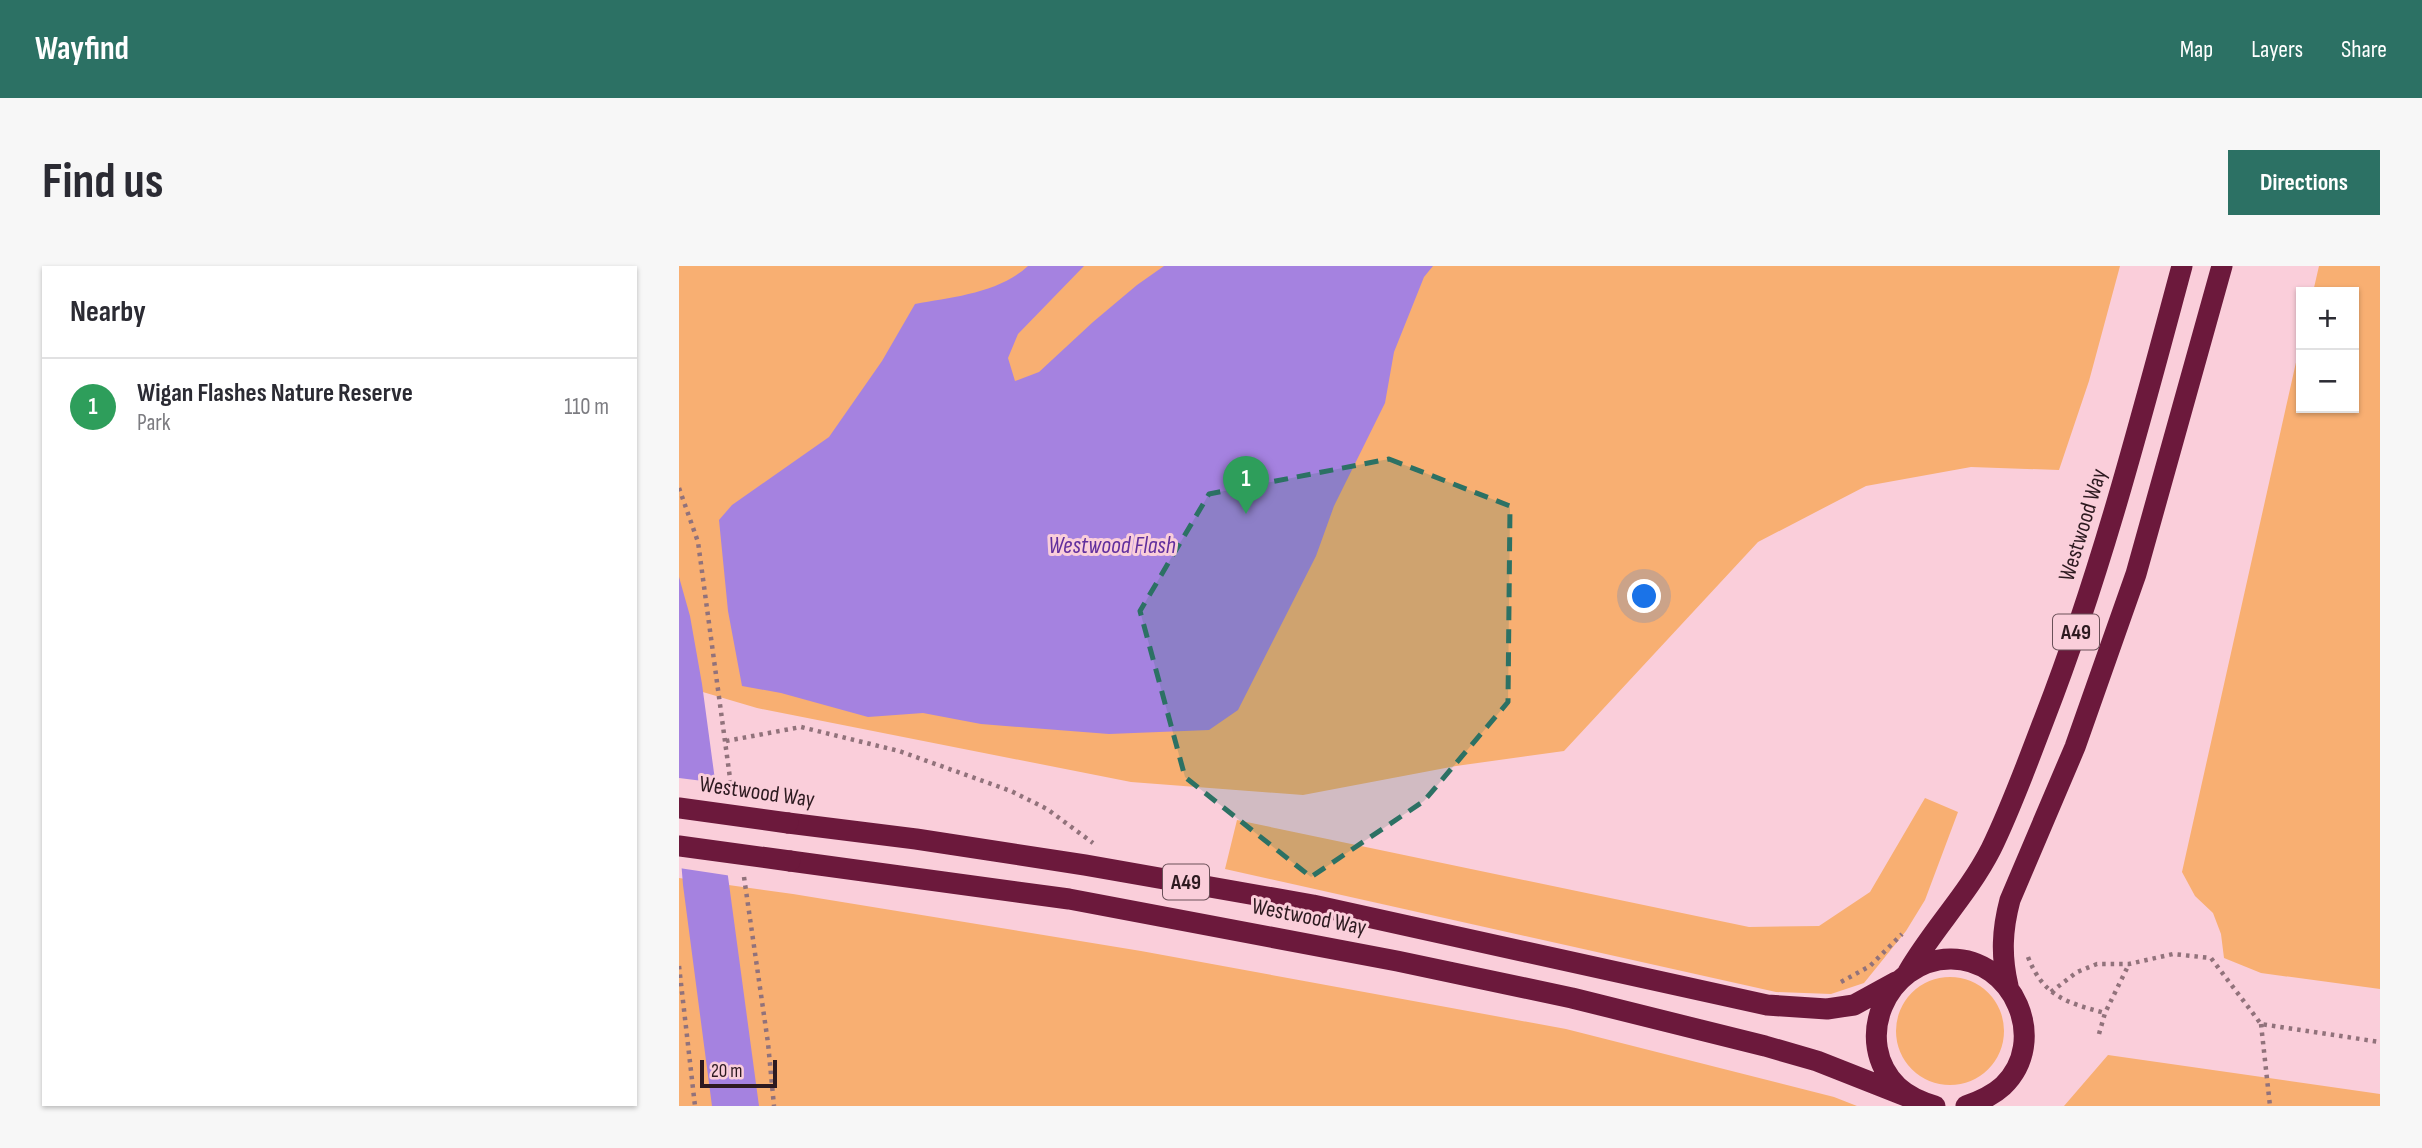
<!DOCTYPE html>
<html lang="en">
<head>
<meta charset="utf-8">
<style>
	:root { --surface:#fff; --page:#f7f7f7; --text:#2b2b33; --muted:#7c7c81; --line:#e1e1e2; --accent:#2c7164 }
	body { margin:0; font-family:"Sofia Sans Condensed",sans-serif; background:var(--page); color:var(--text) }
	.controls { position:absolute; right:21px; top:21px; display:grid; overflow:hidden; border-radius:0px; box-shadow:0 2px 5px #0004 }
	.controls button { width:63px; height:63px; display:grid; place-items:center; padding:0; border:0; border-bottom:2px solid var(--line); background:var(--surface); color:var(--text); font:35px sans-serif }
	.scale { position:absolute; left:21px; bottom:18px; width:77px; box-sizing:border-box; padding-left:7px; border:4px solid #2d1a20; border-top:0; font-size:19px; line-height:24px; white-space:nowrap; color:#2d1a20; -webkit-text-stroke:5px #faceda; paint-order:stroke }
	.you { position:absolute; left:966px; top:331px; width:24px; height:24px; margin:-18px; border:5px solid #fff; border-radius:50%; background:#1a73e8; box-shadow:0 0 0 10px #1a73e833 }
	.badge { display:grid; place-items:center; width:46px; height:46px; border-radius:50%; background:var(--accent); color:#fff; font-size:23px; font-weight:700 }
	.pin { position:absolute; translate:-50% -58px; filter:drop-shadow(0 2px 4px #0008) }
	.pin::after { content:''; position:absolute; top:37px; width:24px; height:21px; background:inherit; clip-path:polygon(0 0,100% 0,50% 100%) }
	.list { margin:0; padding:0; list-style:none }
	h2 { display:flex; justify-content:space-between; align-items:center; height:91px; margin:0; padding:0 28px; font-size:30px }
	h2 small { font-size:23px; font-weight:400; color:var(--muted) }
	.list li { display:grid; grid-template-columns:46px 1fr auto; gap:21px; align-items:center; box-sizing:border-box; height:98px; padding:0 28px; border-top:2px solid var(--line) }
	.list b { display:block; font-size:26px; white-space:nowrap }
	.list p { margin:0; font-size:23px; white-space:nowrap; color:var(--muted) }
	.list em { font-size:23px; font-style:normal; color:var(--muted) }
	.map { position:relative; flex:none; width:1701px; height:840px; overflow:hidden; border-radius:0px }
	header { display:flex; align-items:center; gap:42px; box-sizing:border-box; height:98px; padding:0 35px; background:var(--accent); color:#fff }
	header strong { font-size:33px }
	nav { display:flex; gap:38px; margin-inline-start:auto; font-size:24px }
	.intro { display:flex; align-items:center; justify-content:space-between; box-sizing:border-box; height:168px; padding:0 42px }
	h1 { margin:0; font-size:49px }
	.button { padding:18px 32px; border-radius:0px; background:var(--accent); color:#fff; font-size:24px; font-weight:700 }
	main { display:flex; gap:42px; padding:0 42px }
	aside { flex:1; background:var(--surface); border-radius:0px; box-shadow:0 2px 5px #0004 }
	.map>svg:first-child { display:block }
</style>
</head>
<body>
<header>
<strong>Wayfind</strong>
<nav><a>Map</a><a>Layers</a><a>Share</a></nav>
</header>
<div class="intro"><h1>Find us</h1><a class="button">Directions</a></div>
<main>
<aside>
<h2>Nearby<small></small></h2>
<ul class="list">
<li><span class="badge" style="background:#2e9e5b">1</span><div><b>Wigan Flashes Nature Reserve</b><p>Park</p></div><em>110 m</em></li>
</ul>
</aside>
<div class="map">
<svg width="1701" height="840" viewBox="0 0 1701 840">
	<rect width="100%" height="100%" fill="#faceda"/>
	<path fill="#f8af72" d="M0 0H1441L1410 115 1380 204 1292 201 1187 220 1079 276 885 485 777 500 624 529 452 516 78 442 0 419Z
		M1640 0H1701V723L1582 707 1545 692 1542 668 1534 647 1516 630 1503 606 1622 74V142H1675V26H1634Z
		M1246 532 1279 546 1246 634 1227 665 1185 717 1152 728 1097 726 546 603 558 554 1070 661 1140 660 1191 626Z
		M0 612 114 628 462 685 887 763 1155 831 1178 840H0Z
		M1217 765a54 54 0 1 1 108 0a54 54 0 1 1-108 0Z
		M1429 789 1701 828V840H1385Z"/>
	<path fill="#a582e0" d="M349 0H405L339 68 329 92 336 115 360 106 414 56 458 19 485 0H754L745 11 715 86 706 137 655 240 637 290 559 444 530 464 430 468 302 458 244 447 189 451 102 427 63 420 49 345 40 254 53 239 150 171 203 95 236 38C274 31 320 27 349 0Z
		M0 311 11 350 23 418 80 840H33L4 619 0 569Z"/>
	<path fill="#faceda" d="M0 512 40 517 53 610 0 602Z"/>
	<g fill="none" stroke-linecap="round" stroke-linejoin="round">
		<path stroke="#91727b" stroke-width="4.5" stroke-dasharray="3.5 5" stroke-linecap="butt" d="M0 222 19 276 53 527
			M47 475 122 461 220 485 332 525 368 543 414 577
			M65 611 89 777 95 840
			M1349 691C1364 730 1388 737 1426 747
			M0 700 16 840
			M1162 716 1191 700 1223 668
			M1372 726 1398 706 1418 698H1450L1494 688 1532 692 1582 758 1701 776
			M1582 758 1591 840
			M1420 768 1426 747 1450 698"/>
		<path stroke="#6c193c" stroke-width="21" d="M109 557 237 573 406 599 634 639 1088 739 1148 743 1175 739 1217 716
			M111 595 390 633 718 695 893 732 1086 780 1138 795 1237 834
			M1229 706C1254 663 1289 628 1312 583 1333 540 1349 495 1366 451 1423 304 1462 152 1503 0
			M1329 720C1322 690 1323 664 1331 634L1396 481 1457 308 1543 0
			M1256 840C1242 836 1230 831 1219 821 1172 776 1207 694 1271 693 1334 692 1371 775 1324 820 1313 830 1301 835 1287 840"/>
		<path stroke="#6c193c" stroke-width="21" d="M0 542 109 557
			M0 580 111 595"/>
	</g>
	<path fill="#2c7164" fill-opacity="0.2" stroke="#2c7164" stroke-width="5" stroke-dasharray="14 9" stroke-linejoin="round" d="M710 193 831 240 829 436 745 535 632 611 506 511 461 345 530 228Z"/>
	<g text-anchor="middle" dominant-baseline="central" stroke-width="6" stroke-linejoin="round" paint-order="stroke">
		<g fill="#faceda" stroke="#6a5058" stroke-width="2">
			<rect x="1374" y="348.5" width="46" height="35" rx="5"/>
			<rect x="484" y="598.5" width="46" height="35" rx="5"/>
		</g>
		<g font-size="21" font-weight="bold" fill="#2d1a20">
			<text x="1397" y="366">A49</text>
			<text x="507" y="616">A49</text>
		</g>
		<g font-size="23" fill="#2d1a20" stroke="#faceda">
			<text transform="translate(1404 259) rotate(-73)">Westwood Way</text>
			<text transform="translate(78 526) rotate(8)">Westwood Way</text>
			<text transform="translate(630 651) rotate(11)">Westwood Way</text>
		</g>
		<g font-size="24" font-style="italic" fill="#612f9d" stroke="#faceda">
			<text x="433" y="279">Westwood Flash</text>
		</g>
	</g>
</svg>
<div class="controls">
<button>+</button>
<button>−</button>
</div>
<div class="scale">20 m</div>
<div class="you"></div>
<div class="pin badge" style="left:567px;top:248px;background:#2e9e5b">1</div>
</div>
</main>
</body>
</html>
